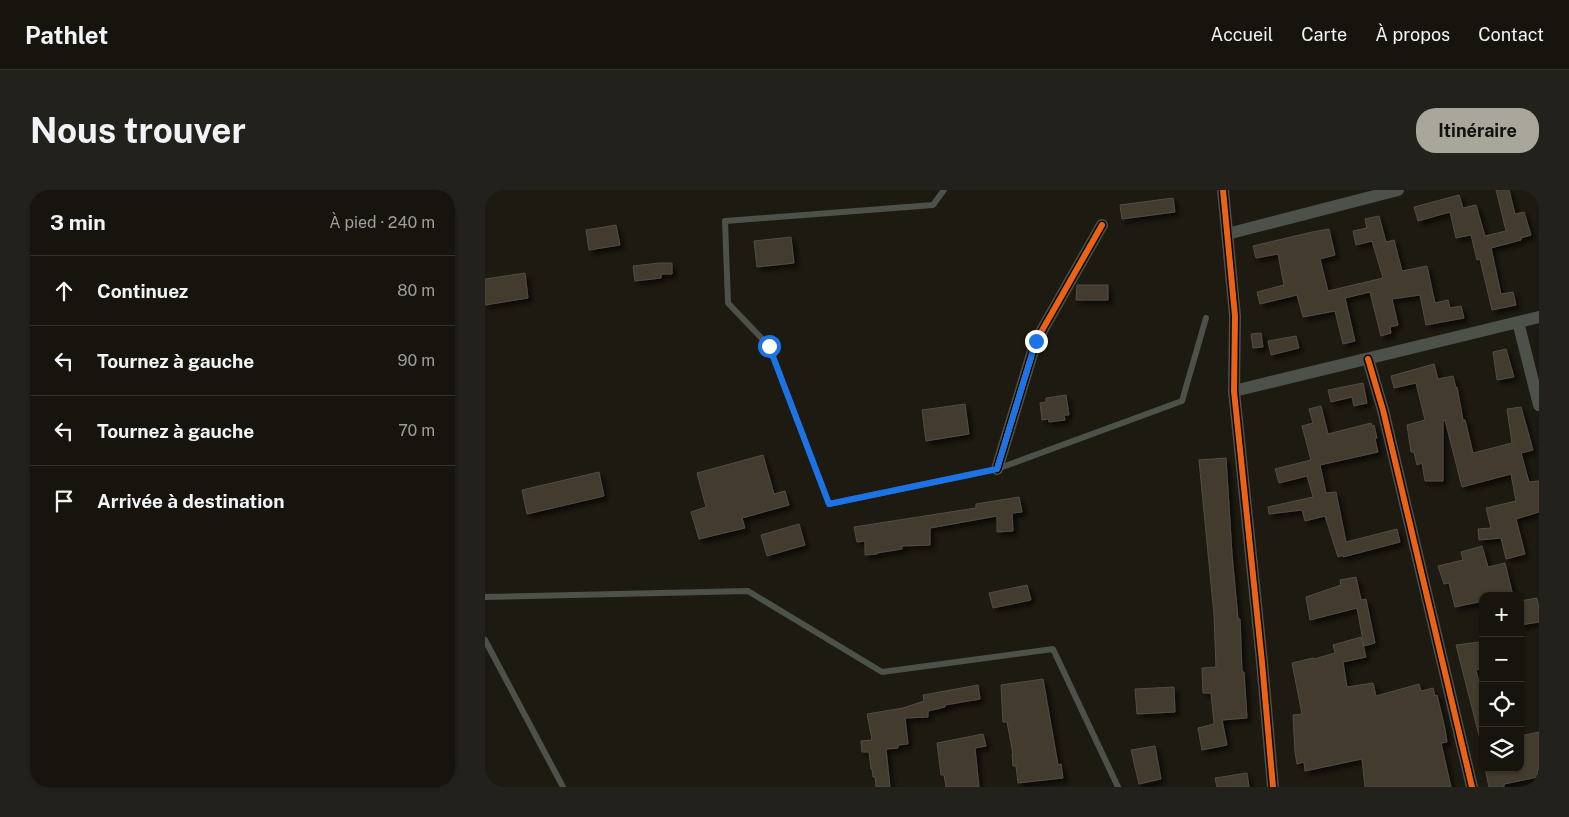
<!DOCTYPE html>
<html lang="fr">
<head>
<meta charset="utf-8">
<style>
	:root { --surface:#16140d; --page:#23211b; --text:#f1f3f6; --muted:#9e9e9d; --line:#35332e; --accent:#a9a69b }
	body { margin:0; font-family:"Public Sans",sans-serif; background:var(--page); color:var(--text) }
	.controls { position:absolute; right:15px; bottom:15px; display:grid; overflow:hidden; border-radius:10px; box-shadow:0 1px 4px #0004 }
	.controls button { width:45px; height:45px; display:grid; place-items:center; padding:0; border:0; border-bottom:1px solid var(--line); background:var(--surface); color:var(--text); font:25px sans-serif }
	.stop { position:absolute; width:15px; height:15px; margin:-11px; border:4px solid #1a73e8; border-radius:50%; background:#fff }
	.stop.end { background:#1a73e8; border-color:#fff; box-shadow:0 1px 5px #0008 }
	.list { margin:0; padding:0; list-style:none }
	h2 { display:flex; justify-content:space-between; align-items:center; height:65px; margin:0; padding:0 20px; font-size:21px }
	h2 small { font-size:16px; font-weight:400; color:var(--muted) }
	.list li { display:grid; grid-template-columns:32px 1fr auto; gap:15px; align-items:center; box-sizing:border-box; height:70px; padding:0 20px; border-top:1px solid var(--line) }
	.list b { display:block; font-size:19px; white-space:nowrap }
	.list em { font-size:16px; font-style:normal; color:var(--muted) }
	.icon { flex:none; width:28px; height:28px; fill:none; stroke:currentColor; stroke-width:2; stroke-linecap:round; stroke-linejoin:round }
	.map { position:relative; flex:none; width:1054px; height:597px; overflow:hidden; border-radius:20px }
	header { display:flex; align-items:center; gap:30px; box-sizing:border-box; height:70px; padding:0 25px; background:var(--surface); border-bottom:1px solid var(--line) }
	header strong { font-size:24px }
	nav { display:flex; gap:28px; margin-inline-start:auto; font-size:18px }
	.intro { display:flex; align-items:center; justify-content:space-between; box-sizing:border-box; height:120px; padding:0 30px }
	h1 { margin:0; font-size:35px }
	.button { padding:12px 22px; border-radius:20px; background:var(--accent); color:#111; font-size:18px; font-weight:700 }
	main { display:flex; gap:30px; padding:0 30px }
	aside { flex:1; background:var(--surface); border-radius:20px; box-shadow:0 1px 4px #0004 }
	.map>svg:first-child { display:block }
</style>
</head>
<body>
<header>
<strong>Pathlet</strong>
<nav><a>Accueil</a><a>Carte</a><a>À propos</a><a>Contact</a></nav>
</header>
<div class="intro"><h1>Nous trouver</h1><a class="button">Itinéraire</a></div>
<main>
<aside>
<h2>3 min<small>À pied · 240 m</small></h2>
<ul class="list">
<li><svg class="icon" aria-label="ahead" viewBox="0 0 24 24"><path d="M12 20V5M6 11l6-6 6 6"/></svg><div><b>Continuez</b></div><em>80 m</em></li>
<li><svg class="icon" aria-label="left" viewBox="0 0 24 24"><path d="M17 20v-9H6M10 6l-5 5 5 5"/></svg><div><b>Tournez à gauche</b></div><em>90 m</em></li>
<li><svg class="icon" aria-label="left" viewBox="0 0 24 24"><path d="M17 20v-9H6M10 6l-5 5 5 5"/></svg><div><b>Tournez à gauche</b></div><em>70 m</em></li>
<li><svg class="icon" aria-label="arrive" viewBox="0 0 24 24"><path d="M6 21V4h12l-3 4 3 4H6"/></svg><div><b>Arrivée à destination</b></div></li>
</ul>
</aside>
<div class="map">
<svg width="1054" height="597" viewBox="0 0 1054 597">
	<defs>
		<filter id="shadow"><feDropShadow dx="4" dy="4" stdDeviation="2.5" flood-color="#0009"/></filter>
	</defs>
	<rect width="100%" height="100%" fill="#1d1a11"/>
	<path fill="#423a2f" stroke="#524d46" filter="url(#shadow)" d="M1011 0H1024L1030 24 1039 22 1046 45 1036 48V50L1006 58 1016 104 1028 102 1031 115 1007 120 995 69 992 70 986 45 971 48 965 22 933 31 929 17 974 5 978 18 991 15 1000 46 1021 41Z
		M688 8 690 22 637 29 635 15Z
		M894 26 901 52 909 50 917 81 942 76 950 113 963 110 965 118 976 116 979 128 941 135 935 105 907 109 913 135 905 137 906 143 896 146 885 102 860 108 870 151 858 154 850 121 818 127 812 105 775 114 772 102 799 95 793 64 771 68 768 56 827 42 844 39 850 65 835 69 843 101 898 88 887 51 871 55 868 41 882 38 880 29Z
		M131 35 135 55 104 60 101 40Z
		M306 47 309 73 272 77 269 51Z
		M174 73H187V84H176V88L150 91 148 76Z
		M40 83 43 108 0 115V89Z
		M592 95H623V110H591Z
		M776 143 778 157 768 158 766 144Z
		M811 146 814 158 786 165 783 151Z
		M1021 159 1029 187 1012 190 1008 162Z
		M949 174 953 189 968 186 971 198 972 197 978 230H980L988 263 1027 253 1022 219 1036 217 1048 260 1036 263 1044 292 1054 291V322L1031 329 1040 364 1021 369 1016 348 994 350 993 339 1006 338 1001 318 1031 311 1026 284 977 297 960 230 958 231V291H940L937 273 932 275 929 262H926L922 235 940 230 931 193 909 198 906 186Z
		M878 193 882 213 869 216 867 207 846 212 843 200Z
		M581 205 584 225H579L580 230 564 232 563 229 557 230 555 213 561 212V208Z
		M480 214 484 244 441 251 437 220Z
		M836 216 843 244 886 233 887 236 889 235 892 248 890 249 893 262 835 275 841 303 851 302 861 352 912 339 915 352 858 367V365L853 367 840 326 820 331 817 320 784 324 783 317 828 307 822 286 794 293 790 279 826 270 817 236 828 233 824 219Z
		M278 265 289 304 300 301 304 315 257 328 260 338 214 349 206 322 221 317 212 283Z
		M741 268 747 364 753 429H755L757 482H759L762 528 737 530 742 555 717 560 713 538 729 534 726 503H718L717 478 731 477 729 425 714 270Z
		M114 282 119 306 42 324 37 300Z
		M534 307 537 322 527 323 528 341 512 342V326L445 338V355L417 356V359L392 363V364L380 365V351L372 352 369 337 491 318V314Z
		M314 334 320 355 282 366 276 345Z
		M997 356 1003 377 1020 373 1028 406H998V411L970 417 964 393 959 394 953 376 978 370 976 362Z
		M871 387 876 410 881 409 890 453 879 456 872 418 825 430 821 407 856 395 855 390Z
		M542 395 546 410 508 418 504 403Z
		M1052 408 1054 419V432L1035 435V411Z
		M876 447 881 467 858 472 862 497 888 493 891 506 934 494 936 501 948 498 950 506 952 505 960 539 962 552 956 553 966 597H880L877 569 820 581 819 572 812 574 810 562 808 525 817 524 807 473 828 468 829 469 850 463 848 455Z
		M995 452 996 463H998V478L991 480 998 508V548L995 549 971 455Z
		M558 489 573 575 576 574 578 588 533 593 531 576H528L527 564H528L522 532H518L516 495Z
		M493 495 495 509 460 515V517L443 521V527L420 528 423 554 413 555V558L401 559 405 597H391L390 587H388L387 579H386L384 562H377L376 551 387 550 382 524 418 518 439 511 438 505Z
		M689 497 690 522 652 524 650 499Z
		M1054 542V580H1052L1053 587 1019 594V597H1004L1000 578H1035V546Z
		M498 544 501 556 490 558 494 597H461L459 585H456L452 553Z
		M670 556 676 589 654 594 646 560Z
		M762 583 764 597H732L730 588Z"/>
	<g fill="none" stroke-linecap="round" stroke-linejoin="round">
		<path stroke="#4c5149" stroke-width="6" d="M459 0 448 15 240 31 243 113 284 156 344 314 512 279 697 211 721 128
			M0 407 263 401 397 482 568 459 633 597
			M0 450 78 597"/>
		<path stroke="#4c5149" stroke-width="12" d="M738 0 750 126 749 201 777 472 788 597
			M742 44 913 0
			M1033 132 1054 215
			M883 169 898 220 987 597
			M749 201 1054 127
			M512 279 551 151 617 35"/>
		<g stroke="#090703" stroke-width="9">
			<path id="cycleway" d="M738 0 750 126 749 201 777 472 788 597
				M883 169 898 220 987 597
				M512 279 551 151 617 35"/>
		</g>
		<use href="#cycleway" stroke="#ea6118" stroke-width="6"/>
	</g>
	<g fill="none" stroke-linecap="round" stroke-linejoin="round">
		<path stroke="#1a73e8" stroke-width="6" d="M284 156 344 314 512 279 551 151"/>
	</g>
</svg>
<div class="controls">
<button>+</button>
<button>−</button>
<button><svg class="icon" aria-label="locate" viewBox="0 0 24 24"><circle cx="12" cy="12" r="6"/><path d="M12 2v4M12 18v4M2 12h4M18 12h4"/></svg></button>
<button><svg class="icon" aria-label="layers" viewBox="0 0 24 24"><path d="M12 4l9 5-9 5-9-5zM3 14l9 5 9-5"/></svg></button>
</div>
<div class="stop" style="left:284px;top:156px"></div>
<div class="stop end" style="left:551px;top:151px"></div>
</div>
</main>
</body>
</html>
